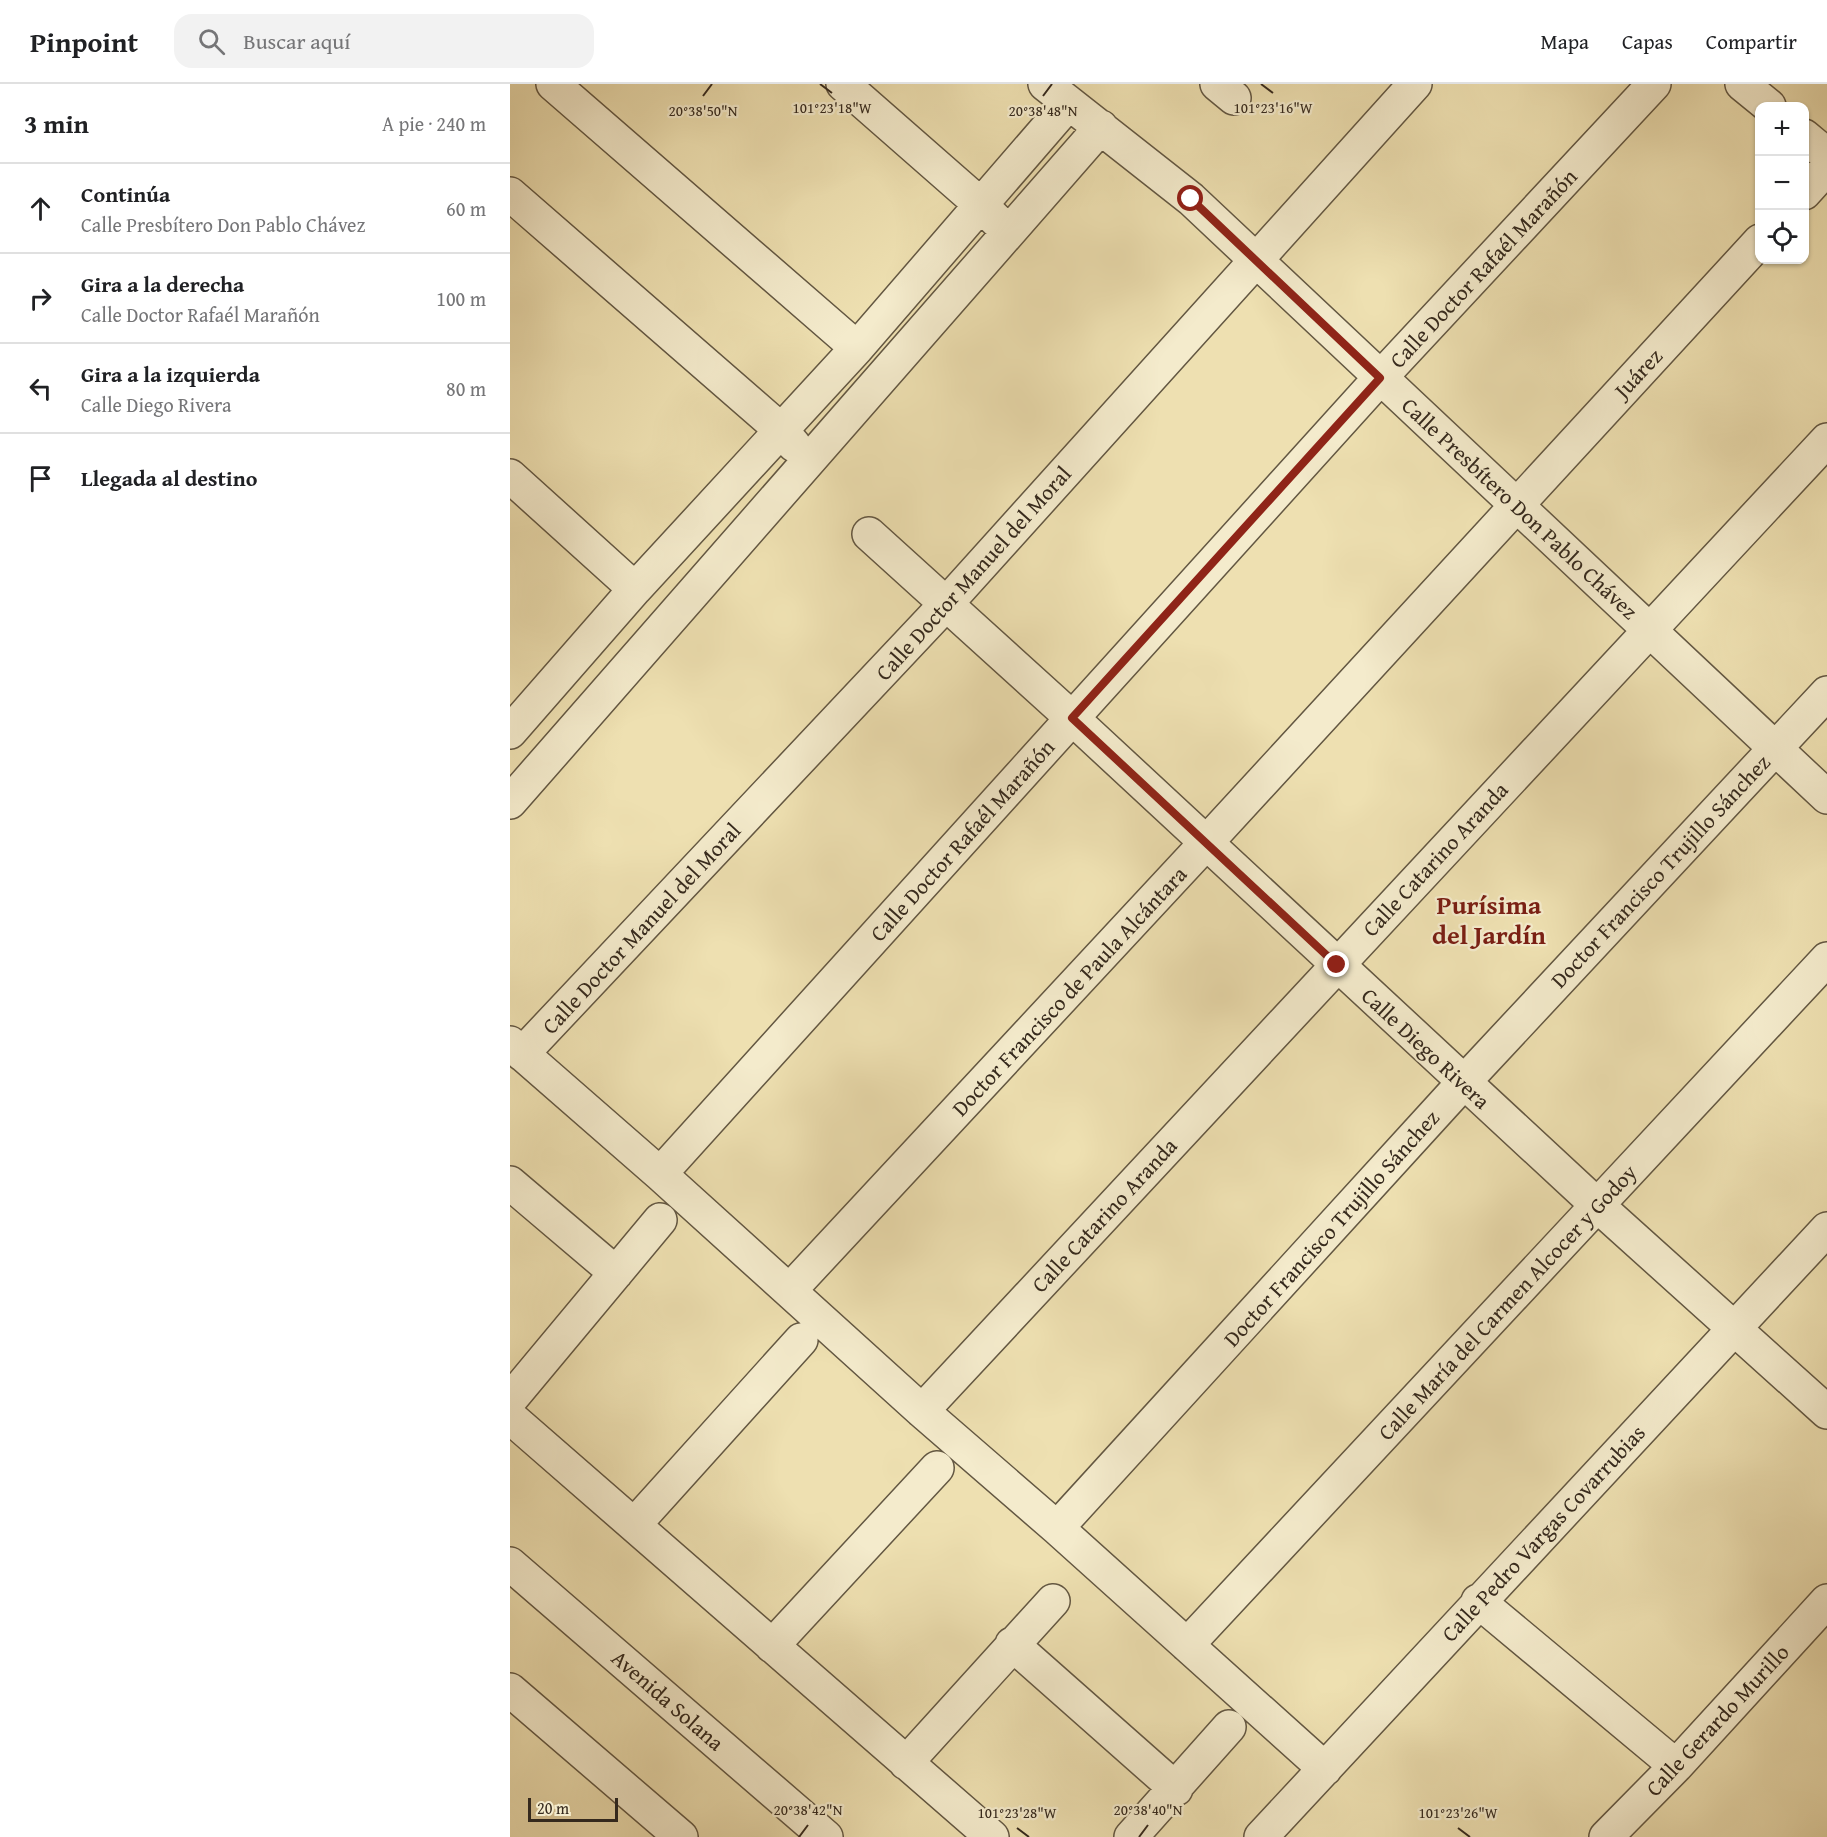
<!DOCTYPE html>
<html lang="es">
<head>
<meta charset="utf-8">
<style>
	:root { --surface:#fff; --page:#f2f2f2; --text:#202124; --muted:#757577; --line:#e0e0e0 }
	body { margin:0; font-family:"Gentium Book Plus",serif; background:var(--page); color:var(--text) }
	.controls { position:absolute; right:18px; top:18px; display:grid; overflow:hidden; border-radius:12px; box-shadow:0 2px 4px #0004 }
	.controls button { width:54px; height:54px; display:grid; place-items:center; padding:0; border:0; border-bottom:2px solid var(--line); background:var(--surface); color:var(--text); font:30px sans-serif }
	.scale { position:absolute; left:18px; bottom:15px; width:90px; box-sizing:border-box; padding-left:6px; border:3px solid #35291d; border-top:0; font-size:16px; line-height:21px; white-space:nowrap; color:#35291d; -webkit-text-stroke:4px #f4ebcc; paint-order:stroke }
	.stop { position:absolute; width:18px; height:18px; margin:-14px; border:4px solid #8f2418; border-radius:50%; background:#fff }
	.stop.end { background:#8f2418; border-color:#fff; box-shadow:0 2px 6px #0008 }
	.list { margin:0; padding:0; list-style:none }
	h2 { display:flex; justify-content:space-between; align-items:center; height:78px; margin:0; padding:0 24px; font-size:26px }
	h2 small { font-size:20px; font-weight:400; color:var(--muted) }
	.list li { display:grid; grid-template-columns:39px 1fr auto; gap:18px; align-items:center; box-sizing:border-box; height:90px; padding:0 24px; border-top:2px solid var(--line) }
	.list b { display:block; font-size:22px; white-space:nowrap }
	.list p { margin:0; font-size:20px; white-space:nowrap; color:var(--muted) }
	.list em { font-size:20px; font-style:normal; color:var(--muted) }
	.icon { flex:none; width:33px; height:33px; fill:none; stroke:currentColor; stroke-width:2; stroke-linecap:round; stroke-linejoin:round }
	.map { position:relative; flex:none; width:1317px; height:1753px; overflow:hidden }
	header { display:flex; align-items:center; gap:36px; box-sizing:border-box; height:84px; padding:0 30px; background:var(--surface); border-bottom:2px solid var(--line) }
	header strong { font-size:28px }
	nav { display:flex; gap:33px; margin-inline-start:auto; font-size:21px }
	.search { width:420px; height:54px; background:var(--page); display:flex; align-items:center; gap:15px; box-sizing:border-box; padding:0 21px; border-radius:18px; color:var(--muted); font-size:22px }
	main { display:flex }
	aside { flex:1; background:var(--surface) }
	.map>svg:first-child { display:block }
</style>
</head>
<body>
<header>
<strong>Pinpoint</strong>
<div class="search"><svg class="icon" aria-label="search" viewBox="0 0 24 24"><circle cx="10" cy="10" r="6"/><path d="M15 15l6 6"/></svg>Buscar aquí</div>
<nav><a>Mapa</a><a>Capas</a><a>Compartir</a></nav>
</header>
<main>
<aside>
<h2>3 min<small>A pie · 240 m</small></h2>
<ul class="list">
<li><svg class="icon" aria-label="ahead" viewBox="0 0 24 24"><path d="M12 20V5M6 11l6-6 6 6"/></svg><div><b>Continúa</b><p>Calle Presbítero Don Pablo Chávez</p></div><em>60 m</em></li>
<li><svg class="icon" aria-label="right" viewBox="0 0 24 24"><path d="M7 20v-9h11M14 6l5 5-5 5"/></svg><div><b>Gira a la derecha</b><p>Calle Doctor Rafaél Marañón</p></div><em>100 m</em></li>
<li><svg class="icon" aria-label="left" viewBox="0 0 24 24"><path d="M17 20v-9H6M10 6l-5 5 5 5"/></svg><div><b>Gira a la izquierda</b><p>Calle Diego Rivera</p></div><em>80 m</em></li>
<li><svg class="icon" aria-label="arrive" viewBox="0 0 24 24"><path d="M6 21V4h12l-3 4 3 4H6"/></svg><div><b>Llegada al destino</b></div></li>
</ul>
</aside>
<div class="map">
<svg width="1317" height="1753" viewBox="0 0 1317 1753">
	<rect width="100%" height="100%" fill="#eee0b1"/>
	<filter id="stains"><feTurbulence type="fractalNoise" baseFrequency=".00333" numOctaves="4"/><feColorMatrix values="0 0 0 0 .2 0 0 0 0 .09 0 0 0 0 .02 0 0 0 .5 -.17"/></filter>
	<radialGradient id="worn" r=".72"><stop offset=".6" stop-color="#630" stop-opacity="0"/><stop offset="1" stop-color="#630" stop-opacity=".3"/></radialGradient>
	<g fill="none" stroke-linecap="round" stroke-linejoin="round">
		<g stroke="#635742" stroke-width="36">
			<path id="minor" d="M43 0 347 264
				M333 0 471 121 487 137
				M535 0 681 115 1317 713
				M707 0 724 14
				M1232 0 1259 22
				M1294 52 1317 71
				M1294 109 1317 84
				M0 110 271 346 284 361
				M0 392 125 505
				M359 450 562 634 1087 1121 1317 1328
				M0 648 125 505 347 264 558 20
				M0 718 591 43
				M0 959 150 1090 412 1327 547 1444 815 1685
				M12 970 436 520 905 0
				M150 1090 870 294 1144 0
				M0 1099 106 1189
				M280 1206 695 760 1250 157
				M0 1316 150 1136
				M412 1327 1317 356
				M0 1333 482 1753
				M124 1441 291 1256
				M547 1444 954 998 1317 609
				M0 1480 316 1753
				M968 1517 1166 1682
				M502 1560 666 1705
				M677 1561 1317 875
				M262 1562 427 1384
				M0 1606 171 1753
				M396 1679 543 1517
				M621 1753 719 1643
				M751 1753 1317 1145
				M1096 1753 1166 1682 1317 1517"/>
		</g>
		<use href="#minor" stroke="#f4ebcc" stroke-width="33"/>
	</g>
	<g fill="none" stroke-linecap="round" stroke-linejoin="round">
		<path stroke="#8f2418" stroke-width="8" d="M681 115 870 294 562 634 827 881"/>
	</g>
	<path fill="none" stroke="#35291d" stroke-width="2" d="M310 0 322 9M751 0 763 9M193 12 202 0M533 12 542 0M507 1744 519 1753M948 1744 960 1753M289 1753 298 1741M629 1753 638 1741"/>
	<g text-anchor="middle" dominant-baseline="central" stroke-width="4.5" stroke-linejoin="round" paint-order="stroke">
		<g font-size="22" fill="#35291d" stroke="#f4ebcc">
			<text transform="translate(973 184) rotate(-47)">Calle Doctor Rafaél Marañón</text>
			<text transform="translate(1128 289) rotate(-47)">Juárez</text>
			<text transform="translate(1010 424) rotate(43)">Calle Presbítero Don Pablo Chávez</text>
			<text transform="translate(463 489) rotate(-48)">Calle Doctor Manuel del Moral</text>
			<text transform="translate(452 756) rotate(-48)">Calle Doctor Rafaél Marañón</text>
			<text transform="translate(925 775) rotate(-47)">Calle Catarino Aranda</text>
			<text transform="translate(1150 787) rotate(-47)">Doctor Francisco Trujillo Sánchez</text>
			<text transform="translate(131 844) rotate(-47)">Calle Doctor Manuel del Moral</text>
			<text transform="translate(559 907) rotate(-47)">Doctor Francisco de Paula Alcántara</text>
			<text transform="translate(916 964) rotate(43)">Calle Diego Rivera</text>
			<text transform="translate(594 1131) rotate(-47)">Calle Catarino Aranda</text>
			<text transform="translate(821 1144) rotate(-48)">Doctor Francisco Trujillo Sánchez</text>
			<text transform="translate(997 1218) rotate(-47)">Calle María del Carmen Alcocer y Godoy</text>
			<text transform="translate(1033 1449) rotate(-47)">Calle Pedro Vargas Covarrubias</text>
			<text transform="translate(158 1616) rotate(41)">Avenida Solana</text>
			<text transform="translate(1207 1636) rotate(-47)">Calle Gerardo Murillo</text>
		</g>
		<g font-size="26" font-weight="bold" fill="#7a1f14" stroke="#f4ebcc">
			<text x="979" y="820">Purísima<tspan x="979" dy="30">del Jardín</tspan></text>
		</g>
	</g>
	<g font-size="15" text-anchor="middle" fill="#35291d" stroke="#f4ebcc" stroke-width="4.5" stroke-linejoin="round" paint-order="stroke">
		<text x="322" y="29">101°23'18"W</text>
		<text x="763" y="29">101°23'16"W</text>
		<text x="193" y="32">20°38'50"N</text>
		<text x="533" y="32">20°38'48"N</text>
		<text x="298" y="1731">20°38'42"N</text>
		<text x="638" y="1731">20°38'40"N</text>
		<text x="507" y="1734">101°23'28"W</text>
		<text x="948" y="1734">101°23'26"W</text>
	</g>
	<rect width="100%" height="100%" filter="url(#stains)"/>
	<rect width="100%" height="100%" fill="url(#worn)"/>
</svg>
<div class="controls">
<button>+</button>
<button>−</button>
<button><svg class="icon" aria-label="locate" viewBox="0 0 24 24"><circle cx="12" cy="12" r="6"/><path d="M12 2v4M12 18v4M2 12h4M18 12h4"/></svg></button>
</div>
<div class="scale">20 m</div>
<div class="stop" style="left:681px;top:115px"></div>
<div class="stop end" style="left:827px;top:881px"></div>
</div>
</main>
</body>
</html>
